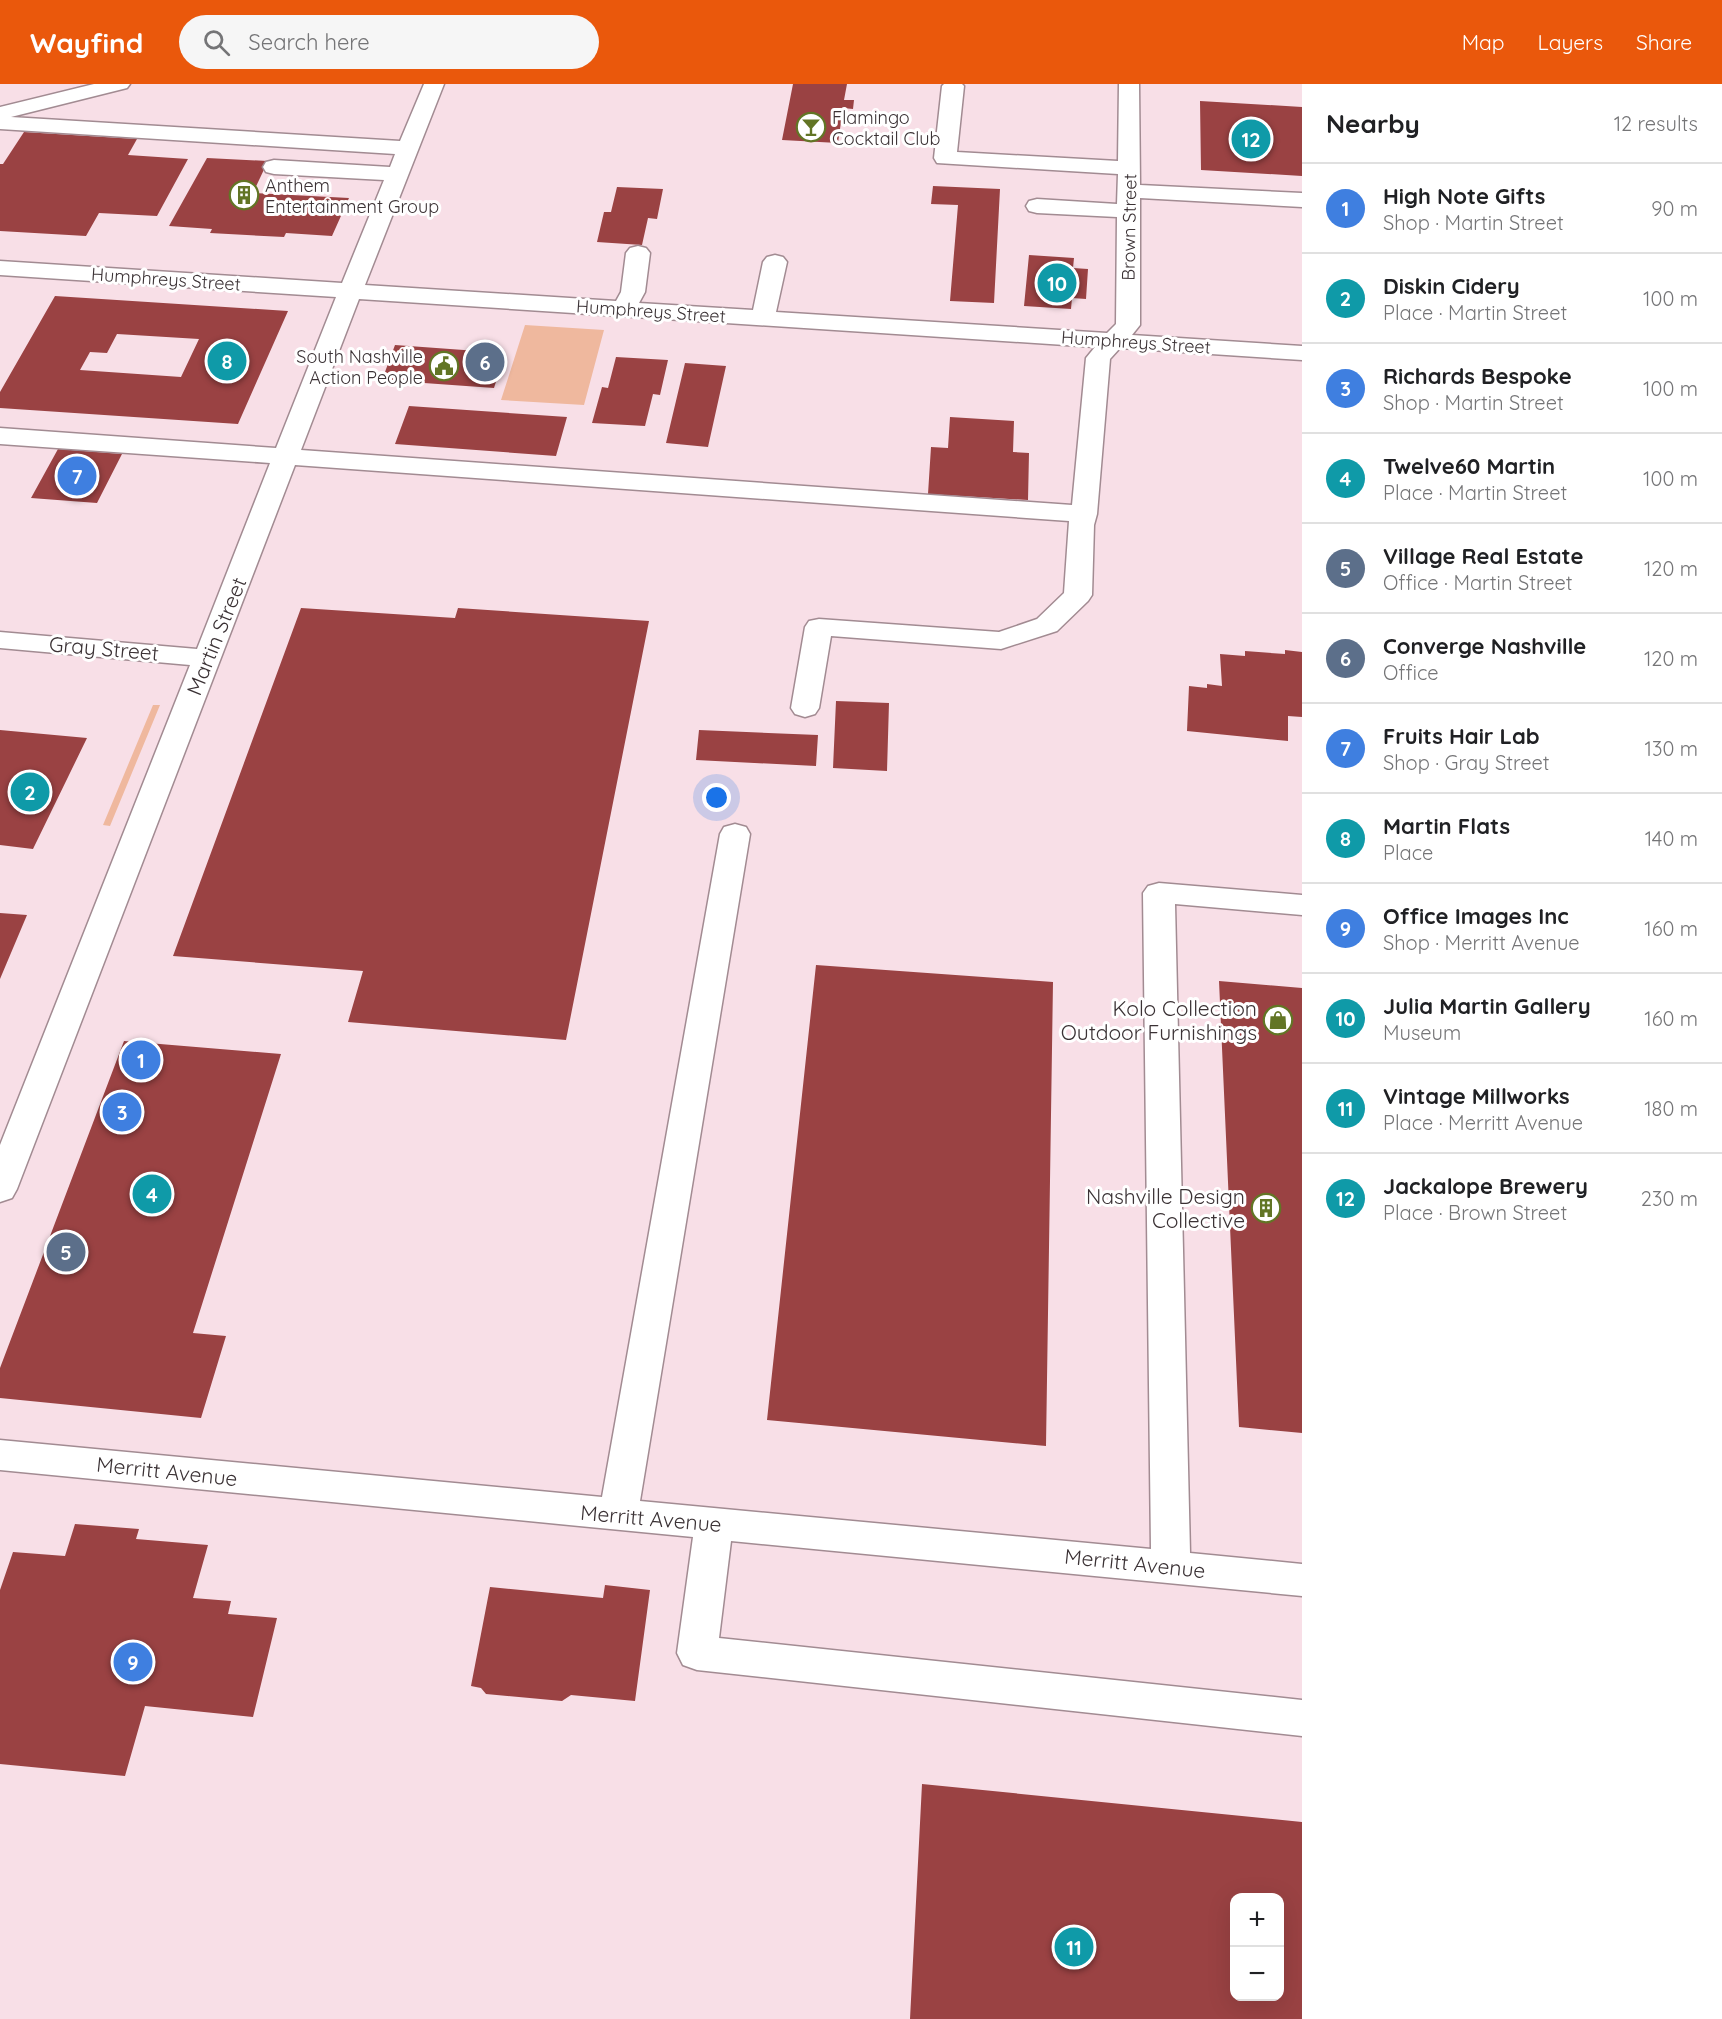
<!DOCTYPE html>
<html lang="en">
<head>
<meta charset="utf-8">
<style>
	:root { --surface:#fff; --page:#f6f6f6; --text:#202124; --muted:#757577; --line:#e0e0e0; --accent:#ea580c }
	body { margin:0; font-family:Quicksand,sans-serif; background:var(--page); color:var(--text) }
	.controls { position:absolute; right:18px; bottom:18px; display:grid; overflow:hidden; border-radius:12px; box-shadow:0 6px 24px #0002 }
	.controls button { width:54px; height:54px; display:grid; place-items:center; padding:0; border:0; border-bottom:2px solid var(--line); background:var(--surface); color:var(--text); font:30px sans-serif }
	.you { position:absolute; left:717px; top:714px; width:21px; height:21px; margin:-15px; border:4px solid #fff; border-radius:50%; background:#1a73e8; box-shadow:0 0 0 9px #1a73e833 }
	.badge { display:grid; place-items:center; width:39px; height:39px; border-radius:50%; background:var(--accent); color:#fff; font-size:20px; font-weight:700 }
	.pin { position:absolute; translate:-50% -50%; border:3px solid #fff; box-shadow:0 2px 6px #0006 }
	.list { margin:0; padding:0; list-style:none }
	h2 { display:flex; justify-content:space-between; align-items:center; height:78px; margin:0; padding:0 24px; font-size:26px }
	h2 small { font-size:20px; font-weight:400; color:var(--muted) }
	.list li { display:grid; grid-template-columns:39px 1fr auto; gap:18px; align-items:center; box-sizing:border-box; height:90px; padding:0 24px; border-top:2px solid var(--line) }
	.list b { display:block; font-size:22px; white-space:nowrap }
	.list p { margin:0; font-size:20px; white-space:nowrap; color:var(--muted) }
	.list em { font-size:20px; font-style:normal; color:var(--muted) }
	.icon { flex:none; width:33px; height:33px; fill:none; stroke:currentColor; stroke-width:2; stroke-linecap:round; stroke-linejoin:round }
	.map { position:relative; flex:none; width:1302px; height:1935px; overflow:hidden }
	header { display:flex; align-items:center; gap:36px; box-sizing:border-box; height:84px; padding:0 30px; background:var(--accent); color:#fff }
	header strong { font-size:28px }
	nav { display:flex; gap:33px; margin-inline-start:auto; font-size:21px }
	.search { width:420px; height:54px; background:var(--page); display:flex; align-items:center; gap:15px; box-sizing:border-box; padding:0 21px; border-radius:33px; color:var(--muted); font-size:22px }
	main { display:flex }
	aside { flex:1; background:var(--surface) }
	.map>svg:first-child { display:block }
</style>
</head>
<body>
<header>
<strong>Wayfind</strong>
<div class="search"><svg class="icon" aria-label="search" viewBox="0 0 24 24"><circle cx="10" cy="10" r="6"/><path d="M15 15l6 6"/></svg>Search here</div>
<nav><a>Map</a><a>Layers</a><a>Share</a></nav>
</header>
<main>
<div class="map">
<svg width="1302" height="1935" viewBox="0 0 1302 1935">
	<rect width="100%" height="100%" fill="#f8dfe7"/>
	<path fill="#efb89e" d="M525 241 604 246 584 321 501 316Z
		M153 621H160L110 742 103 741Z"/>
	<path fill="#9a4243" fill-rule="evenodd" d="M793 0H847L844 16H854L853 25 843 24 838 59 782 56Z
		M1200 17 1302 23V92L1201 86Z
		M24 48 137 55 128 71 188 75 157 132 99 129 86 152 0 147V80H3Z
		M207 74 268 77 253 109 349 114 332 152 286 149 284 153 210 149 212 145 169 142Z
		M933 102 1000 105 994 219 950 217 958 121 931 120Z
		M617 103 663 105 657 135 648 134 642 161 597 158 604 128H611Z
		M1029 171 1074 174 1073 184 1088 185 1086 215 1072 214 1071 225 1024 222Z
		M55 212 288 227 238 340 0 324V308ZM117 250 199 255 181 293 80 286 90 268 107 269Z
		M395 261 505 269 494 304 382 296Z
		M616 273 668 276 660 311 653 310 645 342 592 339 602 303 608 304Z
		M685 279 726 282 708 363 666 359Z
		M409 322 567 333 556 372 395 360Z
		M950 333 1014 337 1013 368 1029 369 1028 416 928 410 931 363 948 364Z
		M58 365 122 370 97 419 31 414Z
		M301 524 455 534 458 524 649 537 566 956 348 938 363 887 173 872Z
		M1285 566 1302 568V633L1288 632V657L1187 647 1189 602 1207 604V600L1222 602 1220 570 1245 572V567L1285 570Z
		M836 617 889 619 887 687 833 684Z
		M0 646 87 654 33 765 0 761Z
		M699 646 818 651 816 682 696 676Z
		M0 829 27 831 0 895Z
		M816 881 1053 898 1046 1362 767 1336Z
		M1219 897 1302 904V1349L1239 1343Z
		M124 957 281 970 193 1249 226 1252 201 1334 0 1314V1284Z
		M75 1440 139 1445 136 1455 208 1461 193 1514 231 1517 228 1530 277 1534 253 1633 145 1622 125 1692 0 1680V1506L13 1468 65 1472Z
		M605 1501 650 1506 635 1617 571 1611 562 1617 486 1610 481 1604 471 1602 490 1503 603 1514Z
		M922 1700 1302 1738V1935H910ZM1234 1814H1280V1912H1234Z"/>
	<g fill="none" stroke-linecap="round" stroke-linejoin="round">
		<g stroke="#a28b92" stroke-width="3">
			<path id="minor" d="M94 0H130L127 4 11 33 400 57 424 0H444L365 201 616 217 621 208 626 169 630 164 638 162 646 164 650 169 645 208 639 219 753 226 763 178 767 173 775 171 783 173 787 178 776 228 1107 249 1116 240 1117 133 1037 129 1029 127 1026 122 1029 117 1037 115 1117 120 1118 90 937 79 934 74 942 2 944 0H962L964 2 957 68 1118 77 1119 0H1139L1140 101 1302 109V123L1140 114V241L1132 251 1302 262V276L1120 264 1110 275 1097 430 1094 441 1092 511 1088 517 1057 547 1001 565 831 552 819 624 815 630 805 633 795 630 791 624 805 543 809 537 819 535 999 548 1037 535 1064 509 1069 437 295 381 17 1105 12 1114 0 1118V1061L190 581 0 564V548L197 565 270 379 0 360V344L276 364 336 213 0 191V177L342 199 384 96 274 90 266 88 263 83 266 78 274 76 390 83 395 70 0 45V23ZM359 215 1095 263 1086 274 1072 421 301 366Z
				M735 740 746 743 750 750 640 1417 1151 1465 1143 809 1148 802 1159 799 1302 811V831L1175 820 1190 1469 1302 1480V1512L731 1457 719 1554 1302 1616V1652L697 1586 683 1581 677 1569 693 1453 0 1386V1356L602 1413 720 750 724 743Z"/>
		</g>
		<use href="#minor" fill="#fff" fill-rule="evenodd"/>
	</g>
	<defs>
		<g id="bar-ring" transform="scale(1.5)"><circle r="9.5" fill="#fff" stroke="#627525" stroke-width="1.5"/><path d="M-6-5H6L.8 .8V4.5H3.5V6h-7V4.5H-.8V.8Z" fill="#627525"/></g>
		<g id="building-ring" transform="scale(1.5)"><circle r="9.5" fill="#fff" stroke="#627525" stroke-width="1.5"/><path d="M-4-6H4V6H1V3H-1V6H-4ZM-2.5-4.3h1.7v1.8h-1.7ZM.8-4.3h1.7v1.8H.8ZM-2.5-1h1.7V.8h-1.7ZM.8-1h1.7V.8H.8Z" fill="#627525"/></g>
		<g id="civic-ring" transform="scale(1.5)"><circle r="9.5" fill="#fff" stroke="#627525" stroke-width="1.5"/><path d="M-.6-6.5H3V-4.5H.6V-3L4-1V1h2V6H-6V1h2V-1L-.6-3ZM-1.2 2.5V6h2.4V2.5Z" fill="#627525"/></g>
		<g id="shop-ring" transform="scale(1.5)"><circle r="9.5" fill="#fff" stroke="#627525" stroke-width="1.5"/><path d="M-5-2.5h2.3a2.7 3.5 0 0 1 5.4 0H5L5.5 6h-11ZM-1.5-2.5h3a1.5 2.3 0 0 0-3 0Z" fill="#627525"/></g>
	</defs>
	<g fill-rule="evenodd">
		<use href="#bar-ring" x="811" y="43"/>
		<use href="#building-ring" x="244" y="111"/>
		<use href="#civic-ring" x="444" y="282"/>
		<use href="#shop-ring" x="1278" y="936"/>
		<use href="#building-ring" x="1266" y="1124"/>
	</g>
	<g text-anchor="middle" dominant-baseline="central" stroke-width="6" stroke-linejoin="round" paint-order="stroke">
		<g font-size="18" fill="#3b3235" stroke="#fff" text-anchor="start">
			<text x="832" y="33">Flamingo<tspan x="832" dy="21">Cocktail Club</tspan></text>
			<text x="265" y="101">Anthem<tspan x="265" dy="21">Entertainment Group</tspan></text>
			<text x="423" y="272" text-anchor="end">South Nashville<tspan x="423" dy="21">Action People</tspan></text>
		</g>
		<g font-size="18" fill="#3b3235" stroke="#fff">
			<text transform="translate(1129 143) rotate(-89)">Brown Street</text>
			<text transform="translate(166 195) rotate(4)">Humphreys Street</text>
			<text transform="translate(651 227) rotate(4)">Humphreys Street</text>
			<text transform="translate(1136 258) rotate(4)">Humphreys Street</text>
		</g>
		<g font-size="21" fill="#3b3235" stroke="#fff">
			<text transform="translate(216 552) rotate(-68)">Martin Street</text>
			<text transform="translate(104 564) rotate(5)">Gray Street</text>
			<text transform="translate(167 1387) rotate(6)">Merritt Avenue</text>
			<text transform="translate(651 1434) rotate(5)">Merritt Avenue</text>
			<text transform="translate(1135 1479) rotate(6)">Merritt Avenue</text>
		</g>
		<g font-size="21" fill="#3b3235" stroke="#fff" text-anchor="end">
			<text x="1257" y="924">Kolo Collection<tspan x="1257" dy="24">Outdoor Furnishings</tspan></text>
			<text x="1245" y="1112">Nashville Design<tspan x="1245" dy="24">Collective</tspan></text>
		</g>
	</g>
</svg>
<div class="controls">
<button>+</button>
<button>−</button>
</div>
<div class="you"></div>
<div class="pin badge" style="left:141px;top:976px;background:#3f7fe0">1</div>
<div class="pin badge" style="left:30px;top:708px;background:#0f9aa8">2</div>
<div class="pin badge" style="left:122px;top:1028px;background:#3f7fe0">3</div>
<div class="pin badge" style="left:152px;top:1110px;background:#0f9aa8">4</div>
<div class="pin badge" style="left:66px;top:1168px;background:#5c6f8a">5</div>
<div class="pin badge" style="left:485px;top:278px;background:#5c6f8a">6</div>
<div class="pin badge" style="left:77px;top:392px;background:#3f7fe0">7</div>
<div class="pin badge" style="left:227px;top:277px;background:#0f9aa8">8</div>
<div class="pin badge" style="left:133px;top:1578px;background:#3f7fe0">9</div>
<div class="pin badge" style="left:1057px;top:199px;background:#0f9aa8">10</div>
<div class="pin badge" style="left:1074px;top:1863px;background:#0f9aa8">11</div>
<div class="pin badge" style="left:1251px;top:55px;background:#0f9aa8">12</div>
</div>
<aside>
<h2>Nearby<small>12 results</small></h2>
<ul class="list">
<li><span class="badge" style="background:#3f7fe0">1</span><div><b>High Note Gifts</b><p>Shop · Martin Street</p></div><em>90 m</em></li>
<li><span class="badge" style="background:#0f9aa8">2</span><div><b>Diskin Cidery</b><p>Place · Martin Street</p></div><em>100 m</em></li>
<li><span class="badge" style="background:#3f7fe0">3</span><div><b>Richards Bespoke</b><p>Shop · Martin Street</p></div><em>100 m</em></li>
<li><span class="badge" style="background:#0f9aa8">4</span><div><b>Twelve60 Martin</b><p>Place · Martin Street</p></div><em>100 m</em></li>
<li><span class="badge" style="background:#5c6f8a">5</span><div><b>Village Real Estate</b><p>Office · Martin Street</p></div><em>120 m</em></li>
<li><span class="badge" style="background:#5c6f8a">6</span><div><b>Converge Nashville</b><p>Office</p></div><em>120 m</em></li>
<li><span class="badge" style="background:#3f7fe0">7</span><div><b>Fruits Hair Lab</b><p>Shop · Gray Street</p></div><em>130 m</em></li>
<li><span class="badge" style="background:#0f9aa8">8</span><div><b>Martin Flats</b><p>Place</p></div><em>140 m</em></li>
<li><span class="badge" style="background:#3f7fe0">9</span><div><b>Office Images Inc</b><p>Shop · Merritt Avenue</p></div><em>160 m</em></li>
<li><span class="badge" style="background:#0f9aa8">10</span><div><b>Julia Martin Gallery</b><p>Museum</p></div><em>160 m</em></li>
<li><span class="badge" style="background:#0f9aa8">11</span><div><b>Vintage Millworks</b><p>Place · Merritt Avenue</p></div><em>180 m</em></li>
<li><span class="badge" style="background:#0f9aa8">12</span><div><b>Jackalope Brewery</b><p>Place · Brown Street</p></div><em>230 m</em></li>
</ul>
</aside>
</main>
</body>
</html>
